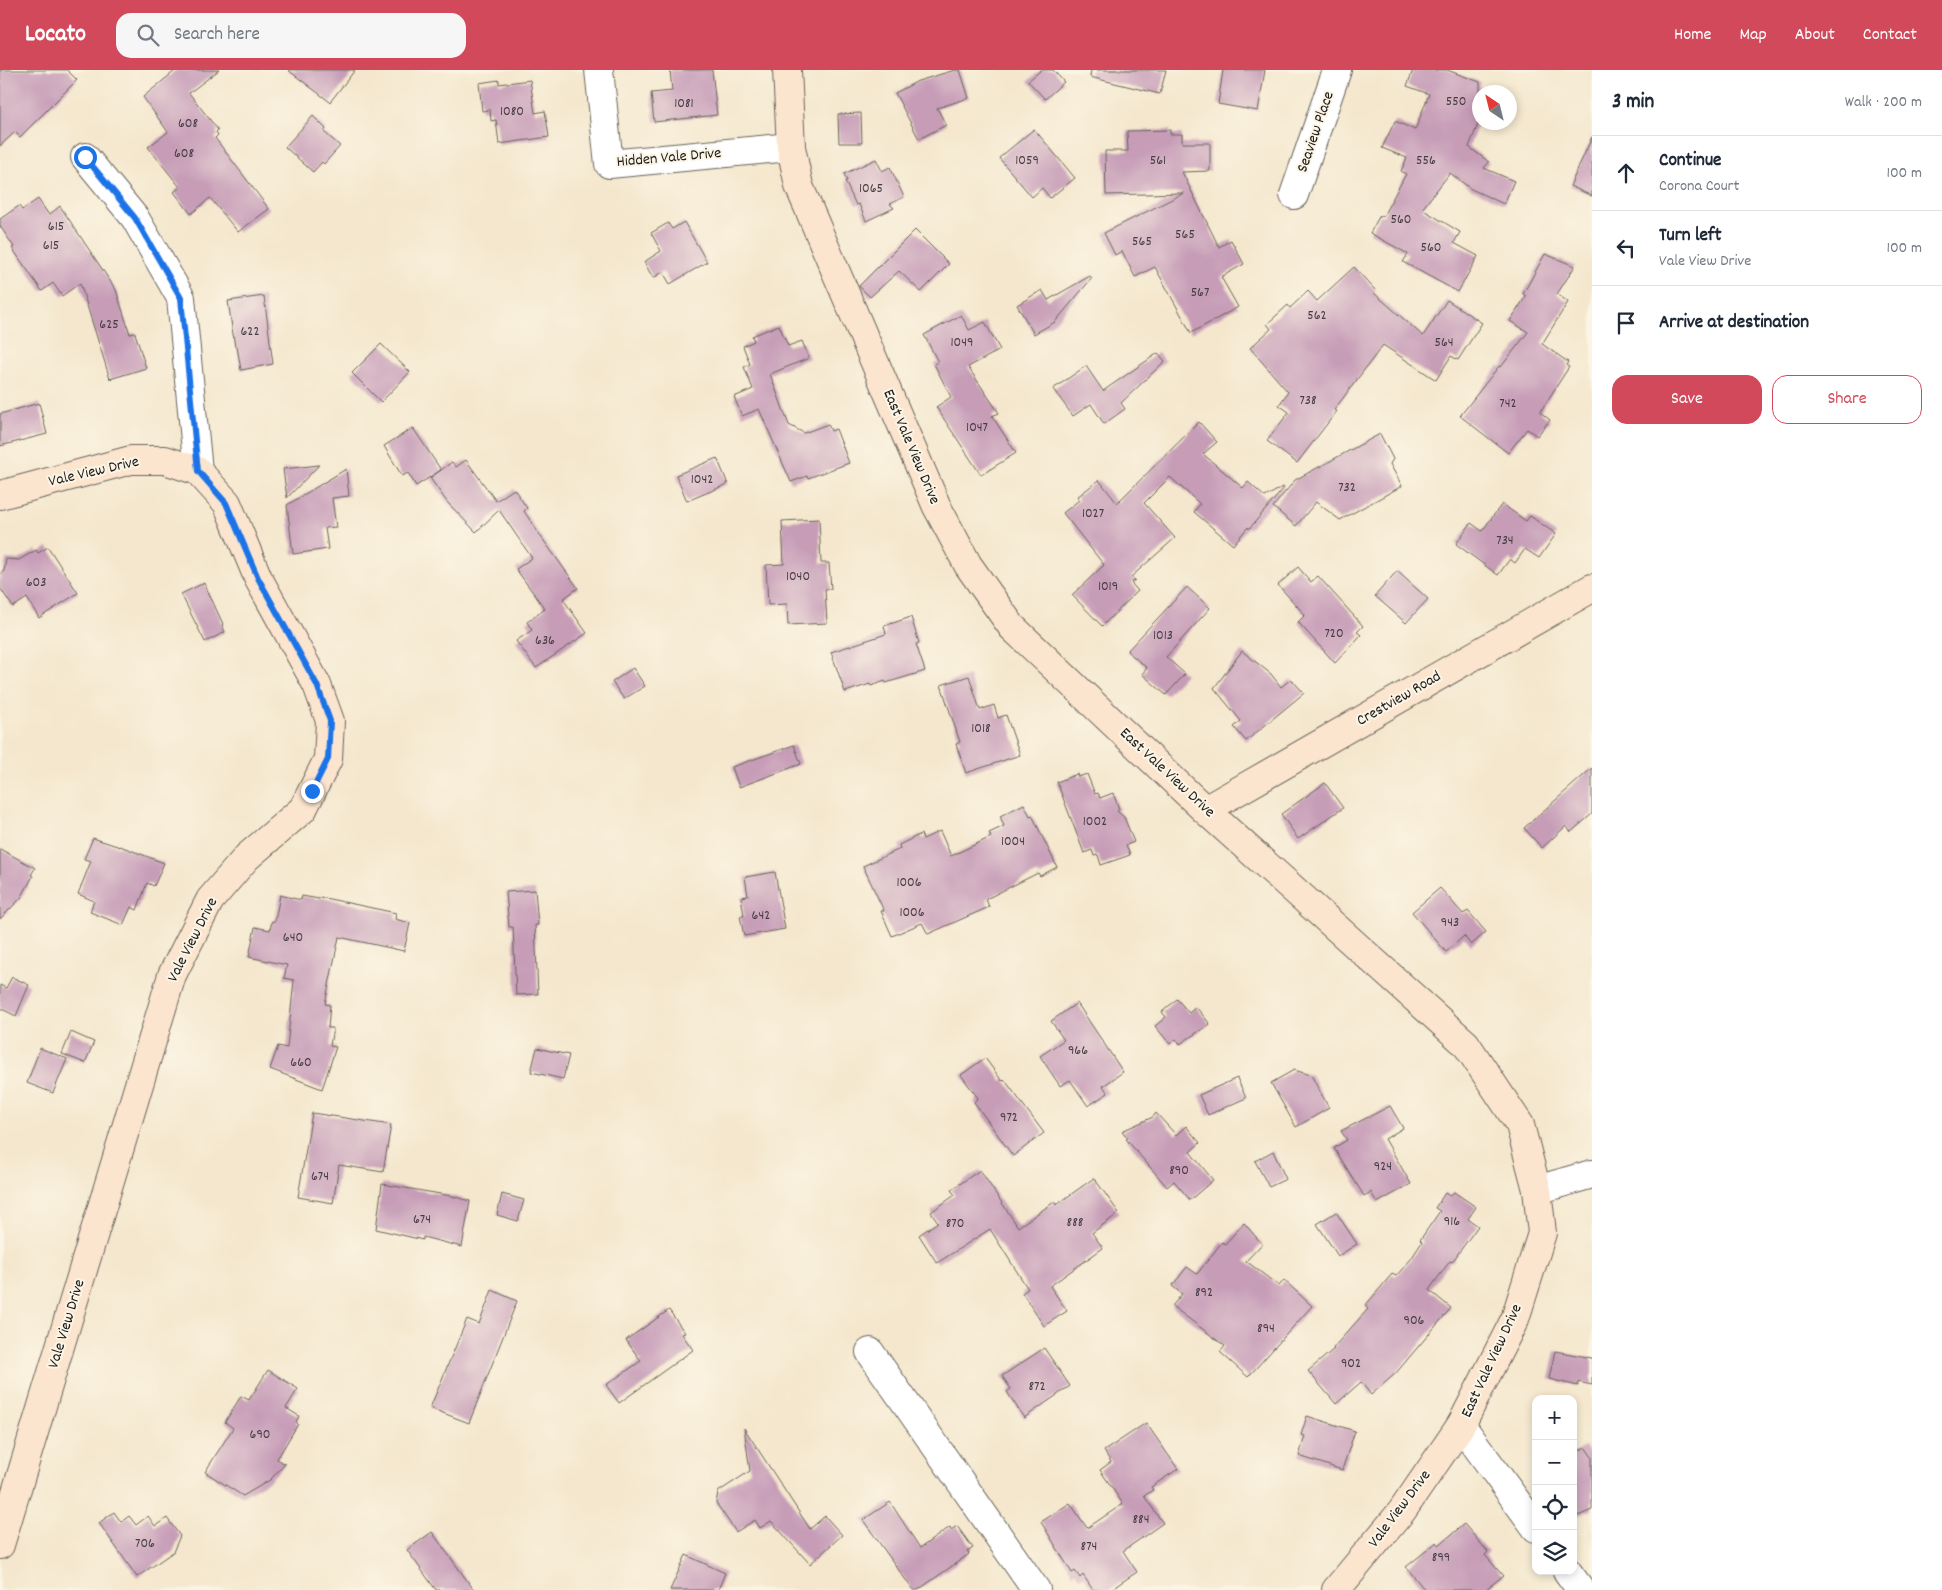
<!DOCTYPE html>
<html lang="en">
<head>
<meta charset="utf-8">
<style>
	:root { --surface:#fff; --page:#f6f6f7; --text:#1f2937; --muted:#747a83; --line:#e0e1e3; --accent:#d1495b }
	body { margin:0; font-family:Dekko,sans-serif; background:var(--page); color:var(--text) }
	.controls { position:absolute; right:15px; bottom:15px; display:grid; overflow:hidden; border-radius:10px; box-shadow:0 2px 8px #0003 }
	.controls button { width:45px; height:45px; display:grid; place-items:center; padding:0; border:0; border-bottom:1px solid var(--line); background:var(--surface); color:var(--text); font:25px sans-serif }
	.compass { position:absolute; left:1472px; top:15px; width:45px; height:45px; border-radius:50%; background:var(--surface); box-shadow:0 2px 8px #0003; rotate:325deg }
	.stop { position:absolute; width:15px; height:15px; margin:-11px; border:4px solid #1a73e8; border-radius:50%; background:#fff }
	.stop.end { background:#1a73e8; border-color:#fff; box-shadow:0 1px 5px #0008 }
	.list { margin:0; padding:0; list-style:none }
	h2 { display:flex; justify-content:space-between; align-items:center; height:65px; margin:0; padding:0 20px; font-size:21px }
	h2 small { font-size:16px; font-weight:400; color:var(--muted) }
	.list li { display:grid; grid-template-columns:32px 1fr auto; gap:15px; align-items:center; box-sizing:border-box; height:75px; padding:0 20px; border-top:1px solid var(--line) }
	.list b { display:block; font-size:19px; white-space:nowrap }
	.list p { margin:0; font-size:16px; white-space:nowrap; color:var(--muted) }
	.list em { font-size:16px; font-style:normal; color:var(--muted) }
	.actions { display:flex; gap:10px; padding:15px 20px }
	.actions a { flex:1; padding:11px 0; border:1px solid var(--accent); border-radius:15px; text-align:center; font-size:18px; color:var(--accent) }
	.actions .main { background:var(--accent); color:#fff }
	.icon { flex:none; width:28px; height:28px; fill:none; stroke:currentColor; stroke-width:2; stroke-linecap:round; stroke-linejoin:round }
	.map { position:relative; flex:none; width:1592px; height:1520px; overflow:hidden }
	header { display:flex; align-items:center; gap:30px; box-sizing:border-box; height:70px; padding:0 25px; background:var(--accent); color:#fff }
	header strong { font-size:24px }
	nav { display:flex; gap:28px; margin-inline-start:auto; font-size:18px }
	.search { width:350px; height:45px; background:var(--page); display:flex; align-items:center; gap:12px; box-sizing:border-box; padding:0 18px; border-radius:15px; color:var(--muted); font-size:19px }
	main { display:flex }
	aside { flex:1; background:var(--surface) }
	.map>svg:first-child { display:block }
</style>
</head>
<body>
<header>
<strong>Locato</strong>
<div class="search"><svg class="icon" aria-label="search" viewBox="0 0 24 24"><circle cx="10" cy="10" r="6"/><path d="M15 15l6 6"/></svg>Search here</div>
<nav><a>Home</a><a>Map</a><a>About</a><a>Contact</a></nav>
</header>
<main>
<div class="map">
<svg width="1592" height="1520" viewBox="0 0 1592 1520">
	<rect width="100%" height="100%" fill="#fcf5e5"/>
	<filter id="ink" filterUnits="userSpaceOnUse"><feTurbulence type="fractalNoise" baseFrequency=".02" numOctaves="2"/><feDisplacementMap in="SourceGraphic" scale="10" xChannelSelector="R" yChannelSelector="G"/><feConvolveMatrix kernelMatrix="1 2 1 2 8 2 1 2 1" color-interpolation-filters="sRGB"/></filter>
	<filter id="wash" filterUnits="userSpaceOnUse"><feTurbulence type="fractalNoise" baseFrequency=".0096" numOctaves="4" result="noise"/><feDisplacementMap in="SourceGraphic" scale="20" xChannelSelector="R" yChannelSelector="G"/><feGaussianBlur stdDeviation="1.12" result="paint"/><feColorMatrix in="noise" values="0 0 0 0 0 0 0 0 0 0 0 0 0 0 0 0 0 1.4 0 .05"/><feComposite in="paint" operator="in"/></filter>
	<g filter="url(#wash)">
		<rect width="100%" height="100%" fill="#f4e7cd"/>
		<g id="blocks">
			<path fill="#c69cb7" d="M0 0H67L77 10 20 67 15 62 0 76Z
				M176 0H219L189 23 218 60 216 62 218 65 215 68 269 139 238 162 210 128 191 144 174 122 180 117 148 77 168 62 143 27Z
				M288 0H355L330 32Z
				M670 0H712L717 45 654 52 651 23 672 21Z
				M955 0H960L969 28 937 38 946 55 919 69 895 23 918 11Z
				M1041 0H1053L1064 12 1045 29 1028 11Z
				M1091 0H1166L1160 24 1090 7Z
				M1223 0H1265L1258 41 1218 34Z
				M1413 0H1447L1480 12V49L1469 77 1489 92 1484 98 1514 111 1504 134 1471 119 1450 103 1422 139 1460 162 1454 173 1478 186 1458 222 1403 192 1408 184 1370 163 1380 145 1383 146 1406 104 1401 101 1407 88 1382 78 1395 51 1415 60 1429 24 1407 16Z
				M499 10V14L530 10 535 43 545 41 549 67 499 74 496 50 491 51 490 40 482 41 479 13Z
				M861 43 862 73H839L838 44Z
				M313 46 326 59 324 62 340 76 324 94 322 92 313 102 285 77Z
				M1034 59 1075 108 1050 128 1042 118 1032 127 999 88Z
				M1170 60V64H1182V73H1210V101L1182 102 1219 177 1231 170 1244 194 1221 207 1238 237 1191 263 1155 197 1135 207 1122 181 1115 185 1104 163 1184 123 1106 125 1105 81H1128L1127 61Z
				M1592 67V126L1570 116Z
				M876 89 882 101 890 97 904 127 890 134 894 138 866 151 859 134 856 135 845 111H847L844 104Z
				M38 129 49 145 60 136 116 220 130 264 135 263 146 298 110 309 80 213 62 226 53 213 42 221 12 178 14 177 0 156V149L19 136 22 140Z
				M684 152 707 192 670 214 663 202 653 208 644 192 661 181 651 163 668 153 672 159Z
				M915 160 949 194 921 222 899 201 870 227 859 216Z
				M1545 184 1575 196 1557 224 1568 232 1542 274 1568 292 1566 295 1569 297 1540 342 1550 350 1537 366 1527 359 1508 383 1460 346 1499 296 1501 297 1528 262 1510 251 1526 226 1523 224Z
				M1354 197 1376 221 1374 223 1423 266 1447 230 1482 253 1458 290 1451 286 1436 310 1383 275 1334 340 1337 341 1297 393 1267 371 1289 342 1279 335 1288 322 1250 278 1271 259 1267 254 1288 235 1290 238 1308 221 1317 231Z
				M1090 206 1092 208 1055 252 1034 264 1017 235 1042 220 1048 230Z
				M264 226 273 294 241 300 237 277H235L228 231Z
				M961 245 969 260 985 252 1000 280 968 297 999 343 992 346 1016 383 981 405 936 337 951 327 934 294 938 292 924 265Z
				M779 255 788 276 802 271 809 288 770 304 789 355 804 363 828 354 831 361 836 359 849 393 808 408 807 406 791 412 759 339 742 346 734 327 753 319 744 297 750 294 743 276 754 271 752 266Z
				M381 274 410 302 381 332 352 303Z
				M1158 283 1165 291 1121 333 1125 339 1104 354 1091 334 1073 346 1053 319 1086 296 1103 321Z
				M39 333 47 364 0 376V344Z
				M1199 352 1217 372 1203 384 1243 418 1248 412 1265 427 1283 417 1284 418 1249 459 1248 457 1233 475 1194 442 1200 434 1170 407 1144 433 1175 468 1131 507 1135 510 1131 513 1138 521 1102 556 1072 525 1104 495 1063 443 1079 430 1077 427 1099 410 1117 433Z
				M413 358 441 400 416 416 408 403 402 406 384 376Z
				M1380 364 1393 389 1390 394 1402 416 1340 450 1316 432 1296 456 1273 437 1295 410Z
				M717 388 728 414 687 431 676 405Z
				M466 390 496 431 514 419 527 438 524 441 539 464 578 518 563 529 587 563 536 598 516 571 532 560 527 552 545 539 516 499 532 488 499 440 476 462 447 432 430 408 452 392 456 397Z
				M319 395 287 428 283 399Z
				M346 399 349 426 332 428 336 457 325 458 328 479 293 484 287 435Z
				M1502 434 1526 451 1530 446 1556 464 1539 488 1525 479 1515 493 1510 489 1498 505 1456 474 1471 453 1482 461Z
				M819 449 821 493H829L831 519H825L827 553 788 555 787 534 768 535 766 495 784 494 782 451Z
				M48 477 78 523 39 548 27 528 13 537 0 518V504L4 501 6 489 19 490 36 480 38 483Z
				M1298 497 1311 512 1318 506 1363 556 1357 562 1361 565 1335 593 1298 552 1305 545 1278 515Z
				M1397 501 1428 529 1406 553 1375 526Z
				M204 513 223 554 222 555 225 562 205 572 181 524Z
				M1187 517 1210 538 1166 587 1185 604 1166 625 1142 604 1147 598 1127 581Z
				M911 547 919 573 916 574 925 601 886 613 885 611 871 616 870 614 845 622 831 582 886 564 884 556Z
				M1242 581 1271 604 1281 617 1291 609 1304 623 1246 671 1234 657 1241 651 1214 618Z
				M633 598 645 616 624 629 612 612Z
				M969 606 980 640 994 635 998 648 1006 645 1020 685 966 703 956 674 960 672 941 615Z
				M794 675 801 694 739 717 732 697Z
				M1592 698V744L1571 762 1566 756 1542 778 1524 758Z
				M1077 704 1078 707 1087 704 1095 724 1098 723 1100 728 1113 723 1119 739 1117 741 1124 747 1134 772 1126 775 1130 785 1101 795 1098 785 1094 786 1092 780 1084 783 1057 712Z
				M1325 713 1343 738 1298 769 1281 744Z
				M1024 734 1030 746 1032 745 1057 797 1040 806 1038 803 986 829 989 837 928 864 922 853 892 866 881 841H884L863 796 900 779 899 775 921 764 923 769 940 761 951 786 991 767 989 763 1004 756 1000 746Z
				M93 768 120 777V776L164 793 154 816 147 813 137 840 131 837 123 855 90 842 94 831 78 824 91 791 84 789Z
				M0 779 35 798 31 805 33 806 21 828 0 849Z
				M775 802 785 859 744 866 740 846H744L741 827 748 826 745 807Z
				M1440 818 1463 844 1468 841 1486 862 1471 875 1464 866 1446 882 1412 842Z
				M535 820 538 855H535L538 924 516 925 513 857H509L506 822Z
				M280 825 301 830 302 826 319 829 320 827 396 843 395 849 410 853 404 881 339 867 325 934 330 935 328 958H333L330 976 336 977 322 1019 270 999 278 976 287 978 294 910 284 908 287 895 249 887 255 857 270 860 272 851H275Z
				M12 907 29 915 16 946 0 938V915L6 918Z
				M1177 929 1189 943 1196 937 1210 954 1180 974 1176 969 1170 974 1155 956 1166 947 1162 942Z
				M1077 933 1123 1002 1103 1016 1108 1023 1088 1036 1070 1010 1060 1016 1040 986 1064 970 1051 951Z
				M71 962 94 972 85 993 62 984Z
				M40 978 67 989 53 1023 27 1013Z
				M537 978 569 985 563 1009 531 1002Z
				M985 988 1002 1011 1004 1009 1044 1063 1013 1086 974 1032 978 1028 961 1005Z
				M1294 1000 1311 1005 1329 1038 1296 1057 1271 1013Z
				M1237 1008 1246 1028 1208 1045 1199 1025Z
				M1390 1036 1403 1058 1385 1069 1411 1114 1377 1133 1371 1122 1364 1126 1334 1078 1347 1070 1341 1061Z
				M312 1043 391 1055 383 1102 339 1095 333 1133 298 1127Z
				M1156 1043 1176 1065 1186 1056 1200 1073 1190 1082 1213 1110 1190 1130 1174 1111 1167 1117 1126 1069 1128 1068 1122 1061 1153 1047Z
				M1273 1081 1286 1109 1269 1117 1255 1091Z
				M980 1100 1018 1157 1054 1132 1056 1135 1094 1108 1119 1143 1092 1163 1103 1178 1050 1216 1067 1241 1044 1256 1022 1223 1028 1219 990 1159 937 1193 919 1165 938 1152 931 1142 955 1125 951 1120Z
				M382 1114 452 1126 470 1131 462 1177 423 1167V1170L376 1159Z
				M1454 1122 1476 1137 1468 1149 1478 1156 1452 1192 1450 1191 1429 1220 1451 1238 1396 1303 1371 1325 1361 1312 1336 1334 1308 1301 1334 1279 1333 1278 1368 1239 1365 1236 1392 1204 1396 1206 1411 1189 1422 1172 1420 1170 1440 1141 1435 1138 1445 1123 1450 1126Z
				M502 1124 524 1130 518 1151 497 1145Z
				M1336 1142 1357 1174 1338 1186 1317 1154Z
				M1244 1153 1262 1174 1246 1191 1279 1216 1284 1210 1312 1236 1248 1307 1220 1282 1225 1276 1172 1236 1182 1224 1172 1216 1187 1197 1197 1204 1222 1172 1225 1174Z
				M492 1220 517 1231 469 1353 430 1338 467 1249 479 1254Z
				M669 1240 685 1263 682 1264 693 1280 619 1333 606 1315 641 1291 626 1270Z
				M1044 1278 1070 1316 1024 1348 1007 1322 1011 1319 1002 1306Z
				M1555 1281 1592 1288V1315L1578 1312V1316L1549 1309Z
				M268 1300 298 1319 286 1338 299 1346 296 1352 298 1354 277 1389 285 1394 270 1410 243 1426 205 1402 233 1358 225 1352 241 1326 249 1330Z
				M1307 1346 1355 1361 1342 1400 1299 1386 1305 1366 1301 1365Z
				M1146 1353 1178 1399 1151 1417 1153 1420 1144 1426 1163 1453 1123 1481 1137 1502 1110 1520H1093L1083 1505 1080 1508 1075 1501 1072 1503 1041 1452 1070 1433 1087 1458 1123 1434 1100 1400 1111 1392 1104 1381Z
				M744 1358 810 1459 825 1446 842 1465 810 1494 771 1451 760 1458 755 1450 736 1462 716 1433 718 1422 750 1401Z
				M1585 1377 1592 1387V1440L1573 1448V1385Z
				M890 1432 920 1478 950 1457 951 1460 957 1456 973 1478 967 1482 969 1484 918 1520H913L863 1450Z
				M114 1442 121 1452 129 1446 136 1455 148 1446 155 1456 167 1448 180 1466 173 1482 137 1507 99 1453Z
				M1464 1454 1488 1482 1485 1485 1503 1506 1485 1520H1425L1406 1497 1437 1472 1439 1475Z
				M432 1462 474 1520H436L407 1480Z
				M686 1485 725 1503 718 1520H670Z"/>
		</g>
	</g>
	<g filter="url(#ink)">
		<use href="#blocks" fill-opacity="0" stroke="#68635a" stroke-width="1"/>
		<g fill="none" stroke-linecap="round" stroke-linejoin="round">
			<g stroke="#68635a" stroke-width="30">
				<path id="street" d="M599 0 609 94 791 77
					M85 87 135 148 181 228 198 401
					M1294 125 1337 0
					M1537 1120 1592 1104
					M870 1282 1036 1520
					M1461 1355 1536 1458
					M1567 1501 1581 1520"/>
			</g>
			<g stroke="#68635a" stroke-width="30">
				<path id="secondary" d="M787 0 791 77 799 116 937 437 968 495 1012 557 1205 740 1466 974 1520 1055 1537 1120 1542 1163 1515 1249 1461 1355 1402 1441 1336 1520
					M0 425 131 390H165L198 401 227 433 258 508 317 615 330 651 328 689 303 739 247 787 210 830 172 905 0 1475
					M1205 740 1592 518"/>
			</g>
			<use href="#street" stroke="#fff" stroke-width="28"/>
			<use href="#secondary" stroke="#fce5cf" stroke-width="28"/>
		</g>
	</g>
	<g fill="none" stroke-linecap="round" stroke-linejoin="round" filter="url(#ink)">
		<path stroke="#1a73e8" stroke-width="6" d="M85 87 135 148 181 228 198 401 226 433 258 508 317 615 330 651 328 689 312 721"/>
	</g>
	<g text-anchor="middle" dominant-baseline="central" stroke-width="4" stroke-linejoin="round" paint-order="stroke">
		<g font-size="14" fill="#463c43">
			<text x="1456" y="32">550</text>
			<text x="684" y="34">1081</text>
			<text x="512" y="42">1080</text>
			<text x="188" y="54">608</text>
			<text x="184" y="84">608</text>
			<text x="1027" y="91">1059</text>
			<text x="1158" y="91">561</text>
			<text x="1426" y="91">556</text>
			<text x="871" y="119">1065</text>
			<text x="1401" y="150">560</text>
			<text x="56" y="157">615</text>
			<text x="1185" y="165">565</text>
			<text x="1142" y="172">565</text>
			<text x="51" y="176">615</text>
			<text x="1431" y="178">560</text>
			<text x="1200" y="223">567</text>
			<text x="1317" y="246">562</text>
			<text x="109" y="255">625</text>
			<text x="250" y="262">622</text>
			<text x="962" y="273">1049</text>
			<text x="1444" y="273">564</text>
			<text x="1308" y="331">738</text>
			<text x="1508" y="334">742</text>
			<text x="977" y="358">1047</text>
			<text x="702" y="410">1042</text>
			<text x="1347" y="418">732</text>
			<text x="1093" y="444">1027</text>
			<text x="1505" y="471">734</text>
			<text x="798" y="507">1040</text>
			<text x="36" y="513">603</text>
			<text x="1108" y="517">1019</text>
			<text x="1334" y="564">720</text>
			<text x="1163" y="566">1013</text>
			<text x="545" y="571">636</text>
			<text x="981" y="659">1018</text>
			<text x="1095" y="752">1002</text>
			<text x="1013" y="772">1004</text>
			<text x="909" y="813">1006</text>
			<text x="912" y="843">1006</text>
			<text x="761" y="846">642</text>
			<text x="1450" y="853">943</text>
			<text x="293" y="868">640</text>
			<text x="1078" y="981">966</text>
			<text x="301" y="993">660</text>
			<text x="1009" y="1048">972</text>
			<text x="1383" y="1097">924</text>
			<text x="1179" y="1101">890</text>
			<text x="320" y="1107">674</text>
			<text x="422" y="1150">674</text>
			<text x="1452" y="1152">916</text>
			<text x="1075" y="1153">888</text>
			<text x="955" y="1154">870</text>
			<text x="1204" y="1223">892</text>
			<text x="1414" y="1251">906</text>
			<text x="1266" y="1259">894</text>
			<text x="1351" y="1294">902</text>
			<text x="1037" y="1317">872</text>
			<text x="260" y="1365">690</text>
			<text x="1141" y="1450">884</text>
			<text x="145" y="1474">706</text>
			<text x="1089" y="1477">874</text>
			<text x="1441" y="1488">899</text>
		</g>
		<g font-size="16" fill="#1c1c1c" stroke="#fcf5e5">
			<text transform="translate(1316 62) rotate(-71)">Seaview Place</text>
			<text transform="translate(669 88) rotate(-5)">Hidden Vale Drive</text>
			<text transform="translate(911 377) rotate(67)">East Vale View Drive</text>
			<text transform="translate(94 402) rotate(-13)">Vale View Drive</text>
			<text transform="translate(1399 629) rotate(-30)">Crestview Road</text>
			<text transform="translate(1167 703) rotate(43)">East Vale View Drive</text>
			<text transform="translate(193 870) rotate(-63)">Vale View Drive</text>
			<text transform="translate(67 1254) rotate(-73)">Vale View Drive</text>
			<text transform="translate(1492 1291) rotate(-65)">East Vale View Drive</text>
			<text transform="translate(1400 1439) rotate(-53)">Vale View Drive</text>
		</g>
	</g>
</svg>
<div class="controls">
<button>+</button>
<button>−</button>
<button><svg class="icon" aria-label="locate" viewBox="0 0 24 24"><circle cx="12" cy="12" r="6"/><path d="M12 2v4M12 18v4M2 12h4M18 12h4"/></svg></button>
<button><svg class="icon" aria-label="layers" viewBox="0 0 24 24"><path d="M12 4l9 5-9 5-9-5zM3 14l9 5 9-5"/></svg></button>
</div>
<svg class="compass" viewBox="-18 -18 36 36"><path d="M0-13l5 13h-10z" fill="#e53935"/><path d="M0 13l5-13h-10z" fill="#747a83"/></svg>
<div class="stop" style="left:85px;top:87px"></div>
<div class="stop end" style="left:312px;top:721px"></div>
</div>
<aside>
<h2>3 min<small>Walk · 200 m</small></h2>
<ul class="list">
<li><svg class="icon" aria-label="ahead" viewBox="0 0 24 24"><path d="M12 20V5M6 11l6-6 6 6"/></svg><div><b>Continue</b><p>Corona Court</p></div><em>100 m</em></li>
<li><svg class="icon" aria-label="left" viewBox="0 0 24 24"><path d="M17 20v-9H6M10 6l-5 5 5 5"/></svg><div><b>Turn left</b><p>Vale View Drive</p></div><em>100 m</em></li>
<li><svg class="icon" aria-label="arrive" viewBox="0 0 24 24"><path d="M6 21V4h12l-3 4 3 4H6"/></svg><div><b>Arrive at destination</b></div></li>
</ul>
<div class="actions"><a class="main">Save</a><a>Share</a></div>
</aside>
</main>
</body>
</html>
